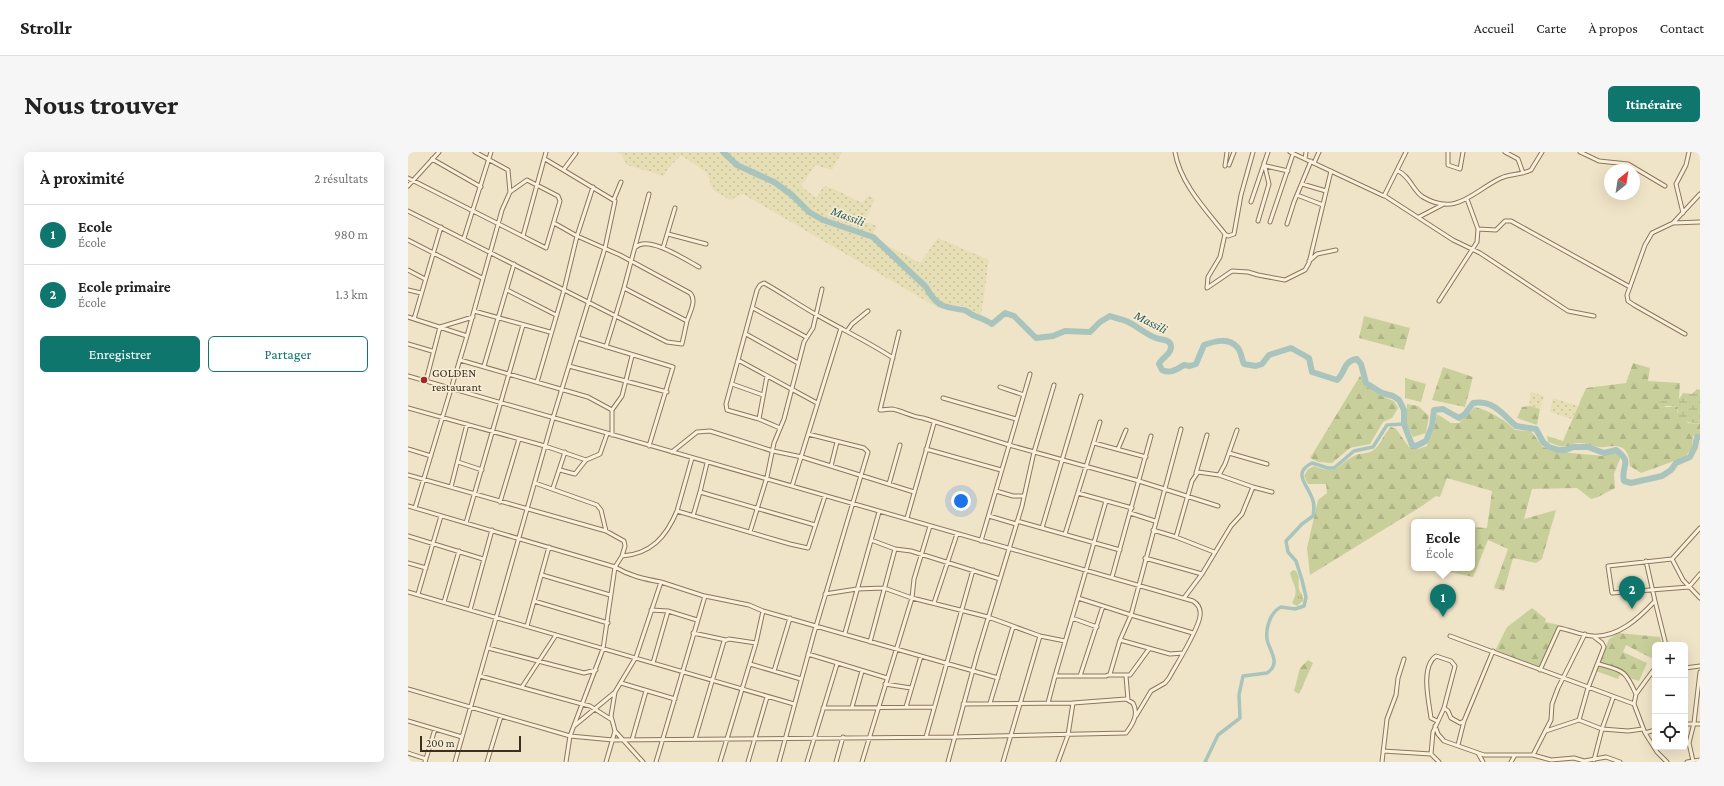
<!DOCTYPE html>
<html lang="fr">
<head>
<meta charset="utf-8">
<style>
	:root { --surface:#fff; --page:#f6f6f6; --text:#222; --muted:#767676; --line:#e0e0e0; --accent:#0f766e }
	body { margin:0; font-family:"Crimson Pro",serif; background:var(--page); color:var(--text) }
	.controls { position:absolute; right:12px; bottom:12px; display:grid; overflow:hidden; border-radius:6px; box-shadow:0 4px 16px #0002 }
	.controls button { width:36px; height:36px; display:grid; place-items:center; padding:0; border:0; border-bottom:1px solid var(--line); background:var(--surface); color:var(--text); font:20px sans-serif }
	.compass { position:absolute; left:1196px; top:12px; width:36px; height:36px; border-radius:50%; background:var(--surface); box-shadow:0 4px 16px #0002; rotate:30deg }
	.scale { position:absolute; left:12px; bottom:10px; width:101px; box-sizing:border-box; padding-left:4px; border:2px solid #3d2e20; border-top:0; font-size:11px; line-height:14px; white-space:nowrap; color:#3d2e20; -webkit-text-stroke:3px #f7eed8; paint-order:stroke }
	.you { position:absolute; left:553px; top:349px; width:14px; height:14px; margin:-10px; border:3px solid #fff; border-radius:50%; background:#1a73e8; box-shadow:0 0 0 6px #1a73e833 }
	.badge { display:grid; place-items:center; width:26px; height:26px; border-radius:50%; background:var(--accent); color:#fff; font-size:13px; font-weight:700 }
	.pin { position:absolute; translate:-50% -33px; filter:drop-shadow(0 1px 2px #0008) }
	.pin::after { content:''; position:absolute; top:21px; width:14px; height:12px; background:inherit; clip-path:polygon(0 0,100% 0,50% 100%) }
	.popup { position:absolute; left:1003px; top:367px; width:64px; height:52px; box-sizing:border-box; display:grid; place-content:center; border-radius:6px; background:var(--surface); filter:drop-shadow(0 1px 3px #0005); font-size:13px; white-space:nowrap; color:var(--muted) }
	.popup b { font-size:15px; color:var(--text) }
	.popup::after { content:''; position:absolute; left:50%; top:100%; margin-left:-8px; border:8px solid transparent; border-top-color:var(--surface) }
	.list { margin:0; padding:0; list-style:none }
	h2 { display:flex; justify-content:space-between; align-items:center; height:52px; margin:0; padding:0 16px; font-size:17px }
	h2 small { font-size:13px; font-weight:400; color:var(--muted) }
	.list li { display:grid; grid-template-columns:26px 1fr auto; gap:12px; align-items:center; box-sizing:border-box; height:60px; padding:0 16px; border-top:1px solid var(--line) }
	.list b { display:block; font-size:15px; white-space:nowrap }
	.list p { margin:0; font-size:13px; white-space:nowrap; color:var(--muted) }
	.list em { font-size:13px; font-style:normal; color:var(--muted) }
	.actions { display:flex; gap:8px; padding:12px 16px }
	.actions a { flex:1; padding:9px 0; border:1px solid var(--accent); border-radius:6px; text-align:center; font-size:14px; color:var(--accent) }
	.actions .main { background:var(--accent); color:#fff }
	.icon { flex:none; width:22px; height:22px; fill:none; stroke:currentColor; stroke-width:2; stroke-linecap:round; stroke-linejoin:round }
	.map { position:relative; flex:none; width:1292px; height:610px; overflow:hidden; border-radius:6px }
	header { display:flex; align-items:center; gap:24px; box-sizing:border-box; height:56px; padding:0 20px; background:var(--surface); border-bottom:1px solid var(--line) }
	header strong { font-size:19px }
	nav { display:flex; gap:22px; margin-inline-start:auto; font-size:14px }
	.intro { display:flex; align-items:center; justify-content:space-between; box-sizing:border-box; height:96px; padding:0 24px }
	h1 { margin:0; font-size:28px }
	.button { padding:10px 18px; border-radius:6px; background:var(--accent); color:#fff; font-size:14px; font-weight:700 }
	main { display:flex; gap:24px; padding:0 24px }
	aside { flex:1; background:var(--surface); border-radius:6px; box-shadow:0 4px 16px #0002 }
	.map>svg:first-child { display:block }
</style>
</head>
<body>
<header>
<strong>Strollr</strong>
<nav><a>Accueil</a><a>Carte</a><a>À propos</a><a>Contact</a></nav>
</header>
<div class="intro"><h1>Nous trouver</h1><a class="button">Itinéraire</a></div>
<main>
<aside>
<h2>À proximité<small>2 résultats</small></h2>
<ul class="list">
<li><span class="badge">1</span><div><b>Ecole</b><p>École</p></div><em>980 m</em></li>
<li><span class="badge">2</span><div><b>Ecole primaire</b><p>École</p></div><em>1.3 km</em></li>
</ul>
<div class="actions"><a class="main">Enregistrer</a><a>Partager</a></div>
</aside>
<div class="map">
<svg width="1292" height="610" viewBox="0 0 1292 610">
	<defs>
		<pattern id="farmland-dots" width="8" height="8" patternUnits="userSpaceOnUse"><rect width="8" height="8" fill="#e6deb5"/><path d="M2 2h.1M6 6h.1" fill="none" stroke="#c6bf9b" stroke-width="1.8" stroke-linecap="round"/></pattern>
		<pattern id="grass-tufts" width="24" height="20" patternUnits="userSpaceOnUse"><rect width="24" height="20" fill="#c9cf9b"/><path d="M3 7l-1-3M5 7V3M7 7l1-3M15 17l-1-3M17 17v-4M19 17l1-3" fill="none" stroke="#aeb285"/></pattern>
		<pattern id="forest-firs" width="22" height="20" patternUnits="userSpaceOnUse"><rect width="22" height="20" fill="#c9cf9b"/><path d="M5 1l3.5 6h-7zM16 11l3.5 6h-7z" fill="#aeb285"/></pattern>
		<pattern id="wetland-marsh" width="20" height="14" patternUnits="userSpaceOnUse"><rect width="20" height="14" fill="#c9cf9b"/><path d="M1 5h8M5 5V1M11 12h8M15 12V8" fill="none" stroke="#aeb285"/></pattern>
	</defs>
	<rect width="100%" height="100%" fill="#f0e4c8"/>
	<path fill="url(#farmland-dots)" d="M208 0H434L424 18 407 13 393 34 408 46 416 34 426 37 454 51 461 43 466 48 457 70 469 74 465 82 475 91 512 111 530 86 581 108 573 163 556 154 539 153 532 157 335 42 322 48 305 38 299 21 273 3 260 16 256 24 219 13 213 2Z
		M1123 240 1136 244 1132 257 1121 254Z
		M1145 246 1170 254 1164 267 1142 260Z"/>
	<path fill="url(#grass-tufts)" d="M885 418 888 419C892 425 890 429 891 437 892 441 896 443 895 449L889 454 884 451C892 437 885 434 882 421Z"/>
	<path fill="url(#forest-firs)" d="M956 164 1002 176 996 198 951 186Z
		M1225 211 1242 216 1240 229 1272 231 1271 247 1256 255H1270L1269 260 1280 271 1292 272V282L1285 284 1284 296 1277 305 1233 321 1222 314C1221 307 1221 302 1216 297 1208 291 1200 296 1191 295 1180 293 1170 287 1159 295L1151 294 1140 290 1139 284 1155 289 1178 236 1218 231Z
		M1035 215 1065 225 1057 255 1024 248Z
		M952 224C959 237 971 244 986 249L990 256 984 266 975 270 962 292 942 296 924 311 910 310 902 306Z
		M997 226 1018 232 1013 250 997 246Z
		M999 252 1010 254 1021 264 1018 281 1005 285 999 273Z
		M1121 254 1132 257 1129 273 1109 266 1114 255Z
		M1067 255C1082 259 1096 267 1107 278L1123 279 1135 295 1151 300 1195 304 1206 300 1213 304 1206 322 1207 336 1190 345 1183 347 1169 336 1124 337 1116 367 1148 358 1134 407 1128 411 1105 406 1096 439 1086 436 1100 397 1080 388 1065 425 1037 419 1039 416H1064V375L1079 376 1084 339 1039 326 1032 345 1028 344 1014 354 902 423 899 396 910 348 919 341 918 332H900L896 324 900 317 906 314C932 324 928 312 948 303 953 301 959 302 964 299 973 294 975 282 983 275L988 277 1001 295 1010 297 1019 294 1026 277 1029 262 1043 271H1051Z
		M1124 456 1138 467 1137 470 1151 473 1133 515 1087 499 1099 475Z
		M1210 481 1252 485 1254 492 1247 493V503L1245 507 1218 493 1215 500 1239 511 1231 529 1212 523 1210 527 1188 519 1201 487Z
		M900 508 905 511 891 542 886 539 892 516Z"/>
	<path fill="url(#wetland-marsh)" d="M1289 237 1292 238V272L1269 268 1270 255 1251 253 1252 250C1259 247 1265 250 1271 247L1275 241 1284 242Z"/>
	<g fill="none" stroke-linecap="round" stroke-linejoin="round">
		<path stroke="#6f938a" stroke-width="1" d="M798 608 799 610"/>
		<path stroke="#a9c4bc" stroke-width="3.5" d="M797 610 810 583 832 566 831 543 835 524 859 521C872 512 864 502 860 491 856 479 862 460 873 455L887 457 896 454 898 445 894 428 888 409 880 400 878 389 894 372 905 364C906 358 907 352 904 346 899 332 884 321 904 311L920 316H926L946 299 965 295 979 273 996 272"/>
		<path stroke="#a9c4bc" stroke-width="6" d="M315 0 329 13 366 30 384 43 401 60 415 68 465 85 518 135C529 155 535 155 556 158 560 159 563 163 567 164 574 167 578 168 584 172L597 161 606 164 628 186 645 184 657 179 682 180 692 170 702 164C707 166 713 167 718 169 728 173 737 182 748 186 753 188 763 187 763 195 763 203 754 205 751 212L754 218C762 222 768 218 776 213L782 214 788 212 796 193C807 189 821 185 830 196 833 200 834 208 836 212L848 214 854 212 861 203 883 196 901 206 904 220 929 228C937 221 936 208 949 207L953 212 958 231 974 241 985 244 991 248 996 258V272L1004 293 1008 294 1018 289 1024 274 1026 258 1035 257 1051 266 1057 262 1065 251C1086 248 1094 262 1108 274L1128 277 1135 290 1141 295 1151 298H1158L1165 295H1180L1196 301 1208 298C1226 311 1212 314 1216 329L1223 331 1254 324 1263 318 1268 311 1282 305 1287 295 1289 285H1292"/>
		<g stroke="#8d765c" stroke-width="5">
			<path id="minor" d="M67 0 100 18 102 40
				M767 0C772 31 798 58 817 82L820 84 826 82 833 43 845 0
				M882 0 976 44 998 0
				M1040 0V13L1052 17 1055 0
				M1097 0 1110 7 1115 21
				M1172 0 1191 9 1220 12 1257 34
				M24 7 73 35
				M897 7 898 0
				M906 11 911 0
				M821 13 826 0
				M817 14 819 0
				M858 14 880 19
				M156 17 168 1
				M990 19C1002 24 1005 39 1015 45 1049 65 1065 39 1093 26 1102 22 1113 23 1123 18L1134 0
				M0 26 138 96 152 49 150 44 119 28 102 40 94 58 59 184 7 356
				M894 32 918 39
				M0 34 31 0
				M889 43 915 53
				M977 44 1045 88 1072 101 1160 159 1186 164
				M206 47 213 30
				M843 50 860 0
				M0 59 259 190 274 192 279 169 216 136
				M1275 61 1268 32 1278 13 1281 0
				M1011 65 1034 53
				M850 69 861 32 856 11
				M862 70 885 2
				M146 71 169 84 212 103 282 141C289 148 282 160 279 169
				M1265 71 1292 42
				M879 72 886 50 903 9
				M1070 77 1088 78 1097 69H1103L1222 135
				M260 82 298 92
				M817 82 812 105 800 125 799 136 824 119 840 120 850 123 877 128 897 118 901 111 923 19
				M115 84 138 0
				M56 86 83 0
				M0 88 74 126
				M228 95C240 83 278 108 291 115
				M255 96 267 56
				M901 109 909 102 928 98
				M0 118 17 127
				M0 138 13 141
				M99 138 148 163
				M1031 149 1069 90 1070 77 1059 47
				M345 156 398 185
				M66 159 142 180
				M0 165 59 184
				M6 167 33 75
				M439 179 444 172 460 159
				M491 180 472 258C476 258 480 257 484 257 495 259 504 265 515 266L601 293 731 329 810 354
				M338 182 390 211
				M1277 182 1226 153 1220 149 1219 143 1237 93 1244 81 1265 71 1292 70
				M170 186 265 215 241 294
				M0 192 24 199
				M198 195 216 136 241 42
				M52 208 180 245 204 258
				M330 208 409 251
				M76 214 106 112
				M161 214 259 240
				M0 224 785 449C790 452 793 457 792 464 790 479 769 511 761 526L757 531 743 539 728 564
				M359 224 351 267 372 276
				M18 229 32 175 65 165
				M129 230 156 138 169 84 185 35
				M324 232 355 243
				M592 235 616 243
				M535 246 608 267
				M0 256 137 294 178 308 192 302 199 282
				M351 267 319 258 318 252 349 138 352 133 356 131C374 141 391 153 409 163 435 178 461 190 485 206
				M204 283V258L214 244 224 204
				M686 291 738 305
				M0 297 23 304
				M518 297 593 318
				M710 297 718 278
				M264 300 289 280 302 279 365 299 394 305 506 340
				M821 301 859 312
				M50 310 74 318
				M299 311 292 340 407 373
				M423 314 429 290
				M152 318 167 322 178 308
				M788 321 799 283
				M0 323 198 379 216 389 217 394 214 404
				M811 323 817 312 829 278
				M127 331 189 353 193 358 198 379
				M481 332 492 293
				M384 334 433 176
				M43 335 59 272
				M845 335 864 340
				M145 336 157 300
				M588 339 605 344H616
				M670 341 724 356
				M698 349 670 446 723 463 773 277
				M92 350 111 287
				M0 354 207 415 214 404C243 402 258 385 269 359L382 392 400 396 417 344
				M269 359 284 306
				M722 361 747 369
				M285 364 292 340
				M581 364 608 372
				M499 366 526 271
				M609 369 712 398
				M58 371 115 173
				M634 376 673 244
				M1292 376 1264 407 1200 414 1204 441 1281 435 1292 422
				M745 378 768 385 784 329 790 320 811 323 845 335 834 362 823 374 794 422 776 446
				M342 380 359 325 366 291 376 267 396 190 405 176 414 137
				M657 382 692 270
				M0 384 75 407
				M768 385 806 400
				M573 389 622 222
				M487 397 503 399 592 427
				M737 406 794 422
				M1264 407 1275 428 1292 446
				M0 411 18 416
				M134 423 202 443
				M704 425 743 284
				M253 430 296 444
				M0 440 386 552
				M10 442 33 364
				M417 442 449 437 476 436 504 446 580 465 632 484 657 489
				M126 449 200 471
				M1247 449 1258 493
				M36 450 51 399
				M526 451 549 382
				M62 458 84 378
				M243 458 260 459 289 468
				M664 466 689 475
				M119 474 141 395
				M285 481 318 488
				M437 481 471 360
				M1042 484 1226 552
				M712 488 762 502 775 501
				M462 490 487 397 463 388
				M80 496 176 521 188 518
				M400 502 479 526
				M245 511 260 459
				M342 512 393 527
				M1191 512C1216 519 1217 518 1228 542
				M1247 516 1228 542 1226 552 1237 581 1249 600 1259 610
				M1277 516 1292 514
				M1132 518 1151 476C1162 478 1173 483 1184 484 1210 486 1231 466 1247 449L1238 409
				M366 519 382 466
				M700 523H722L741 497
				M72 524 174 552 182 554 204 568
				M647 524 670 446
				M672 524 695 454
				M718 524 720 548
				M213 531 267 547
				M477 532 503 536
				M114 535 148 483
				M0 537 162 584 205 588 546 585 718 581C725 572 731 562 725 551L718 547 665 551 555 552
				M582 551 605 475
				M640 551 647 524H698L702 522 712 488 723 463 785 481
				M444 555 454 519
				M498 555 513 504
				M415 556 526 555
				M1036 556 1040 559 1043 566 1052 571 1056 569
				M1171 568 1180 536 1196 495 1194 491 1185 484
				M0 569 54 585
				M1029 569 1023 566C1021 550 1012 515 1028 504L1043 509 1047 514 1036 556 1025 580 1023 602 1031 610
				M1277 572H1292
				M166 574 206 541
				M1027 574 1030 582 1036 589 1076 603H1125L1143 608 1166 606 1176 609 1198 605 1212 610
				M207 579 235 610
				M1138 579 1171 568 1194 577 1220 579 1235 577
				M1237 581 1247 578
				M518 585 565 418
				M287 587 316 489 321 487 348 491
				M224 588 238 539
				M1050 593 1056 569 1085 499
				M975 599 1023 602
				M0 601 18 607
				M1070 601 1075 610
				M1125 603 1143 568 1144 552 1150 536 1177 482
				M1186 608 1194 577 1205 546
				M1285 609 1281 591 1286 571 1292 520
				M17 610 27 577
				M47 610 145 266 197 96 207 49 137 7
				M79 610 93 564
				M158 610 162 584 195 497 207 415C222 424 236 427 253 430L228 505 207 540 203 564 207 579 198 610
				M248 610 297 444 341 453 355 459 590 526
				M312 610 348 491 355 459
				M340 610 359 545
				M371 610 406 481 460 300 456 296 400 282
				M399 610 429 512
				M428 610 435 585
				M454 610 504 446 506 427 522 374
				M540 610 569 503 614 354 626 300 646 233
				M595 610 632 484
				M650 610 660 583 665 551
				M974 610 979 567 988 543 990 526 996 507
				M1103 610 1107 603
				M1279 610 1292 608"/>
		</g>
		<use href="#minor" stroke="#faf1dc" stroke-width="3"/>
	</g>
	<circle fill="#9e2a2b" stroke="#f7eed8" stroke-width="1.5" cx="16" cy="228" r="4"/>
	<g text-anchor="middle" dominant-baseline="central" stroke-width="3" stroke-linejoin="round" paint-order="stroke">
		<g font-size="12" fill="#3d2e20" stroke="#f7eed8" text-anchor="start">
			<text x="24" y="221">GOLDEN<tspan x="24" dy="14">restaurant</tspan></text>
		</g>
		<g font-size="13" font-style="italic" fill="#2f5d5a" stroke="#f7eed8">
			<text transform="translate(440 64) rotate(21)">Massili</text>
			<text transform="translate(743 170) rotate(27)">Massili</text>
		</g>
	</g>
</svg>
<div class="controls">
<button>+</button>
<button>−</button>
<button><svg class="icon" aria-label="locate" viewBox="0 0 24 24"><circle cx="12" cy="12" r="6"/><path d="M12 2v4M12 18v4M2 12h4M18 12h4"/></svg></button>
</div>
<svg class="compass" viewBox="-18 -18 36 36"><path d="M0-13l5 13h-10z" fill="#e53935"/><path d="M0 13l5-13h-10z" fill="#767676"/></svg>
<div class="scale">200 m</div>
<div class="you"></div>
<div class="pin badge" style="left:1035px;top:465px">1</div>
<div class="popup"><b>Ecole</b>École</div>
<div class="pin badge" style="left:1224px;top:457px">2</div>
</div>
</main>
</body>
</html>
